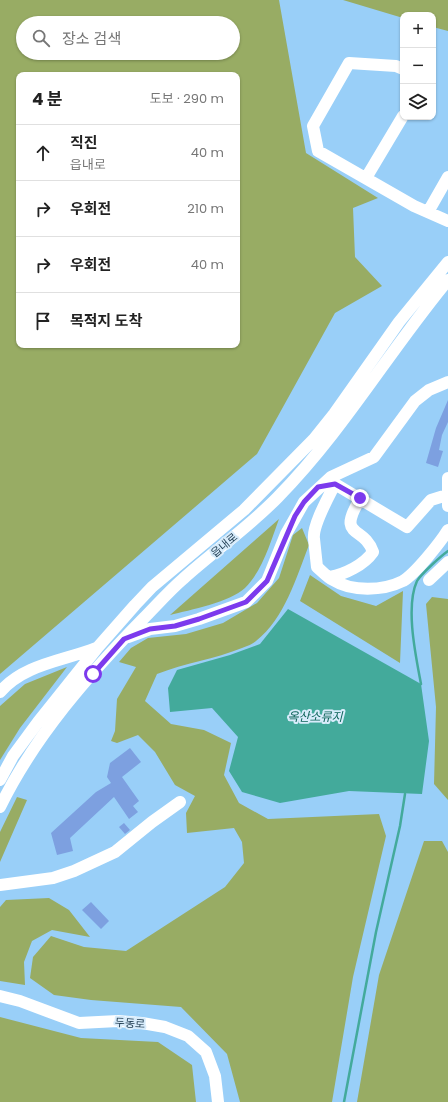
<!DOCTYPE html>
<html lang="ko">
<head>
<meta charset="utf-8">
<style>
	:root { --surface:#fff; --page:#f2f2f2; --text:#222; --muted:#767676; --line:#e0e0e0 }
	body { margin:0; font-family:Poppins,"Noto Sans KR",sans-serif; background:var(--page); color:var(--text) }
	.controls { position:absolute; right:12px; top:12px; display:grid; overflow:hidden; border-radius:8px; box-shadow:0 1px 3px #0004 }
	.controls button { width:36px; height:36px; display:grid; place-items:center; padding:0; border:0; border-bottom:1px solid var(--line); background:var(--surface); color:var(--text); font:20px sans-serif }
	.stop { position:absolute; width:12px; height:12px; margin:-9px; border:3px solid #7c3aed; border-radius:50%; background:#fff }
	.stop.end { background:#7c3aed; border-color:#fff; box-shadow:0 1px 4px #0008 }
	.list { margin:0; padding:0; list-style:none }
	h2 { display:flex; justify-content:space-between; align-items:center; height:52px; margin:0; padding:0 16px; font-size:17px }
	h2 small { font-size:13px; font-weight:400; color:var(--muted) }
	.list li { display:grid; grid-template-columns:26px 1fr auto; gap:12px; align-items:center; box-sizing:border-box; height:56px; padding:0 16px; border-top:1px solid var(--line) }
	.list b { display:block; font-size:15px; white-space:nowrap }
	.list p { margin:0; font-size:13px; white-space:nowrap; color:var(--muted) }
	.list em { font-size:13px; font-style:normal; color:var(--muted) }
	.icon { flex:none; width:22px; height:22px; fill:none; stroke:currentColor; stroke-width:2; stroke-linecap:round; stroke-linejoin:round }
	.map { position:relative; flex:none; width:448px; height:1102px; overflow:hidden }
	.search { position:absolute; background:var(--surface); box-shadow:0 1px 3px #0004; left:16px; top:16px; width:224px; height:44px; display:flex; align-items:center; gap:10px; box-sizing:border-box; padding:0 14px; border-radius:22px; color:var(--muted); font-size:15px }
	.panel { position:absolute; background:var(--surface); box-shadow:0 1px 3px #0004; left:16px; top:72px; width:224px; height:276px; border-radius:8px }
	.map>svg:first-child { display:block }
</style>
</head>
<body>
<div class="map">
<svg width="448" height="1102" viewBox="0 0 448 1102">
	<rect width="100%" height="100%" fill="#99cff8"/>
	<path fill="#98ac64" fill-rule="evenodd" d="M0 0H279L306 153 378 198 353 208 355 257 382 286 335 313 257 454 0 674ZM23 23H233V53H23ZM19 75H237V345H19Z
		M343 0H448V31L433 27V15H403V18Z
		M279 519C270 543 263 570 245 588 230 602 190 610 170 615Z
		M302 528 309 545C296 578 285 618 256 641 253 644 247 646 242 648 215 659 185 663 157 674L145 701 171 724 204 730 231 743 224 775 239 803 268 819 379 814 386 836 353 977 332 1102H240L227 1054 181 1007 91 1000 54 995 30 978 33 957 51 936 84 947 126 951 225 887 244 863 242 842 234 828 187 833 186 813 195 796 175 785 155 752 138 735 117 743 111 741 115 731 117 699 136 667 119 662 131 648 148 638 186 634 223 623 257 603 279 578 293 535Z
		M310 575 341 596 376 606 403 591 400 663 300 601Z
		M432 597 448 599V800L434 784 436 707 426 604Z
		M67 667 20 728 0 760V706L25 684Z
		M17 797 27 800 0 862V832Z
		M424 841H442L448 852V1102H357L379 975Z
		M49 898 69 910 90 937 52 930 32 941 24 962 25 985 0 981V907L6 900Z
		M0 1017 81 1038 158 1042 192 1065 196 1102H0Z"/>
	<path fill="#43aa9b" d="M288 609 421 684 429 741 422 794 349 791 280 803 242 792 229 771 238 737 212 708 170 712 168 688 177 670 230 655 260 644Z"/>
	<g fill="none" stroke-linecap="round" stroke-linejoin="round">
		<path stroke="#43aa9b" stroke-width="2.5" d="M421 684C416 657 405 607 417 581 421 574 441 556 448 551
			M344 1102 376 932 400 826 405 794"/>
	</g>
	<path fill="#7da0e0" d="M448 400V422L442 435 439 450 443 451 438 467 426 463 436 428Z
		M130 748 141 762 122 777 139 801 133 806 138 812 129 819 114 797 70 838 73 851 57 855 51 833 96 792 111 783 107 777 110 763Z
		M124 823 130 830 125 834 119 827Z
		M91 902 109 921 101 929 82 910Z"/>
	<g fill="none" stroke-linecap="round" stroke-linejoin="round">
		<path stroke="#fff" stroke-width="12" d="M403 69 396 66 349 63 313 126 318 151 414 206 448 221
			M366 178 403 116
			M428 212 448 177
			M448 478V506
			M335 484C329 496 312 526 314 539 315 548 316 557 317 567 322 571 327 577 333 580 352 592 383 591 403 581 415 574 440 543 448 530
			M329 485 335 484 407 527 431 500 447 495
			M330 577C345 574 364 565 373 552 364 525 336 539 360 499
			M429 580 448 562
			M128 637 150 629 175 626 199 619 246 602 267 581 286 534 304 502 331 477 374 457 415 401 429 390 448 382
			M0 692C24 664 63 661 96 648
			M0 780 13 756 38 722 98 647 135 605 152 587 244 510 314 439 334 414 399 322 448 262
			M0 807C34 737 89 674 143 619 156 606 169 591 183 579 214 551 249 527 278 497 343 431 389 351 448 280
			M0 885 53 878 74 871 115 852 152 822 180 802
			M0 996 20 1001 79 1023 118 1021 142 1023 165 1027 188 1036 206 1052 215 1076 218 1102"/>
	</g>
	<g fill="none" stroke-linecap="round" stroke-linejoin="round">
		<path stroke="#7c3aed" stroke-width="5" d="M93 674 124 639 150 629 175 626 199 619 246 602 267 581 295 516 304 502 318 487 335 484 360 498"/>
	</g>
	<g text-anchor="middle" dominant-baseline="central" stroke-width="4" stroke-linejoin="round" paint-order="stroke">
		<g font-size="11" fill="#203d52" stroke="#d8ecfb">
			<text transform="translate(224 545) rotate(-40)">읍내로</text>
			<text transform="translate(130 1023) rotate(4)">두동로</text>
		</g>
		<g font-size="12" font-style="italic" fill="#0c6358" stroke="#d8ecfb">
			<text x="315" y="716">옥산소류지</text>
		</g>
	</g>
</svg>
<div class="controls">
<button>+</button>
<button>−</button>
<button><svg class="icon" aria-label="layers" viewBox="0 0 24 24"><path d="M12 4l9 5-9 5-9-5zM3 14l9 5 9-5"/></svg></button>
</div>
<div class="stop" style="left:93px;top:674px"></div>
<div class="stop end" style="left:360px;top:498px"></div>
<div class="search"><svg class="icon" aria-label="search" viewBox="0 0 24 24"><circle cx="10" cy="10" r="6"/><path d="M15 15l6 6"/></svg>장소 검색</div>
<section class="panel">
<h2>4 분<small>도보 · 290 m</small></h2>
<ul class="list">
<li><svg class="icon" aria-label="ahead" viewBox="0 0 24 24"><path d="M12 20V5M6 11l6-6 6 6"/></svg><div><b>직진</b><p>읍내로</p></div><em>40 m</em></li>
<li><svg class="icon" aria-label="right" viewBox="0 0 24 24"><path d="M7 20v-9h11M14 6l5 5-5 5"/></svg><div><b>우회전</b></div><em>210 m</em></li>
<li><svg class="icon" aria-label="right" viewBox="0 0 24 24"><path d="M7 20v-9h11M14 6l5 5-5 5"/></svg><div><b>우회전</b></div><em>40 m</em></li>
<li><svg class="icon" aria-label="arrive" viewBox="0 0 24 24"><path d="M6 21V4h12l-3 4 3 4H6"/></svg><div><b>목적지 도착</b></div></li>
</ul>
</section>
</div>
</body>
</html>
